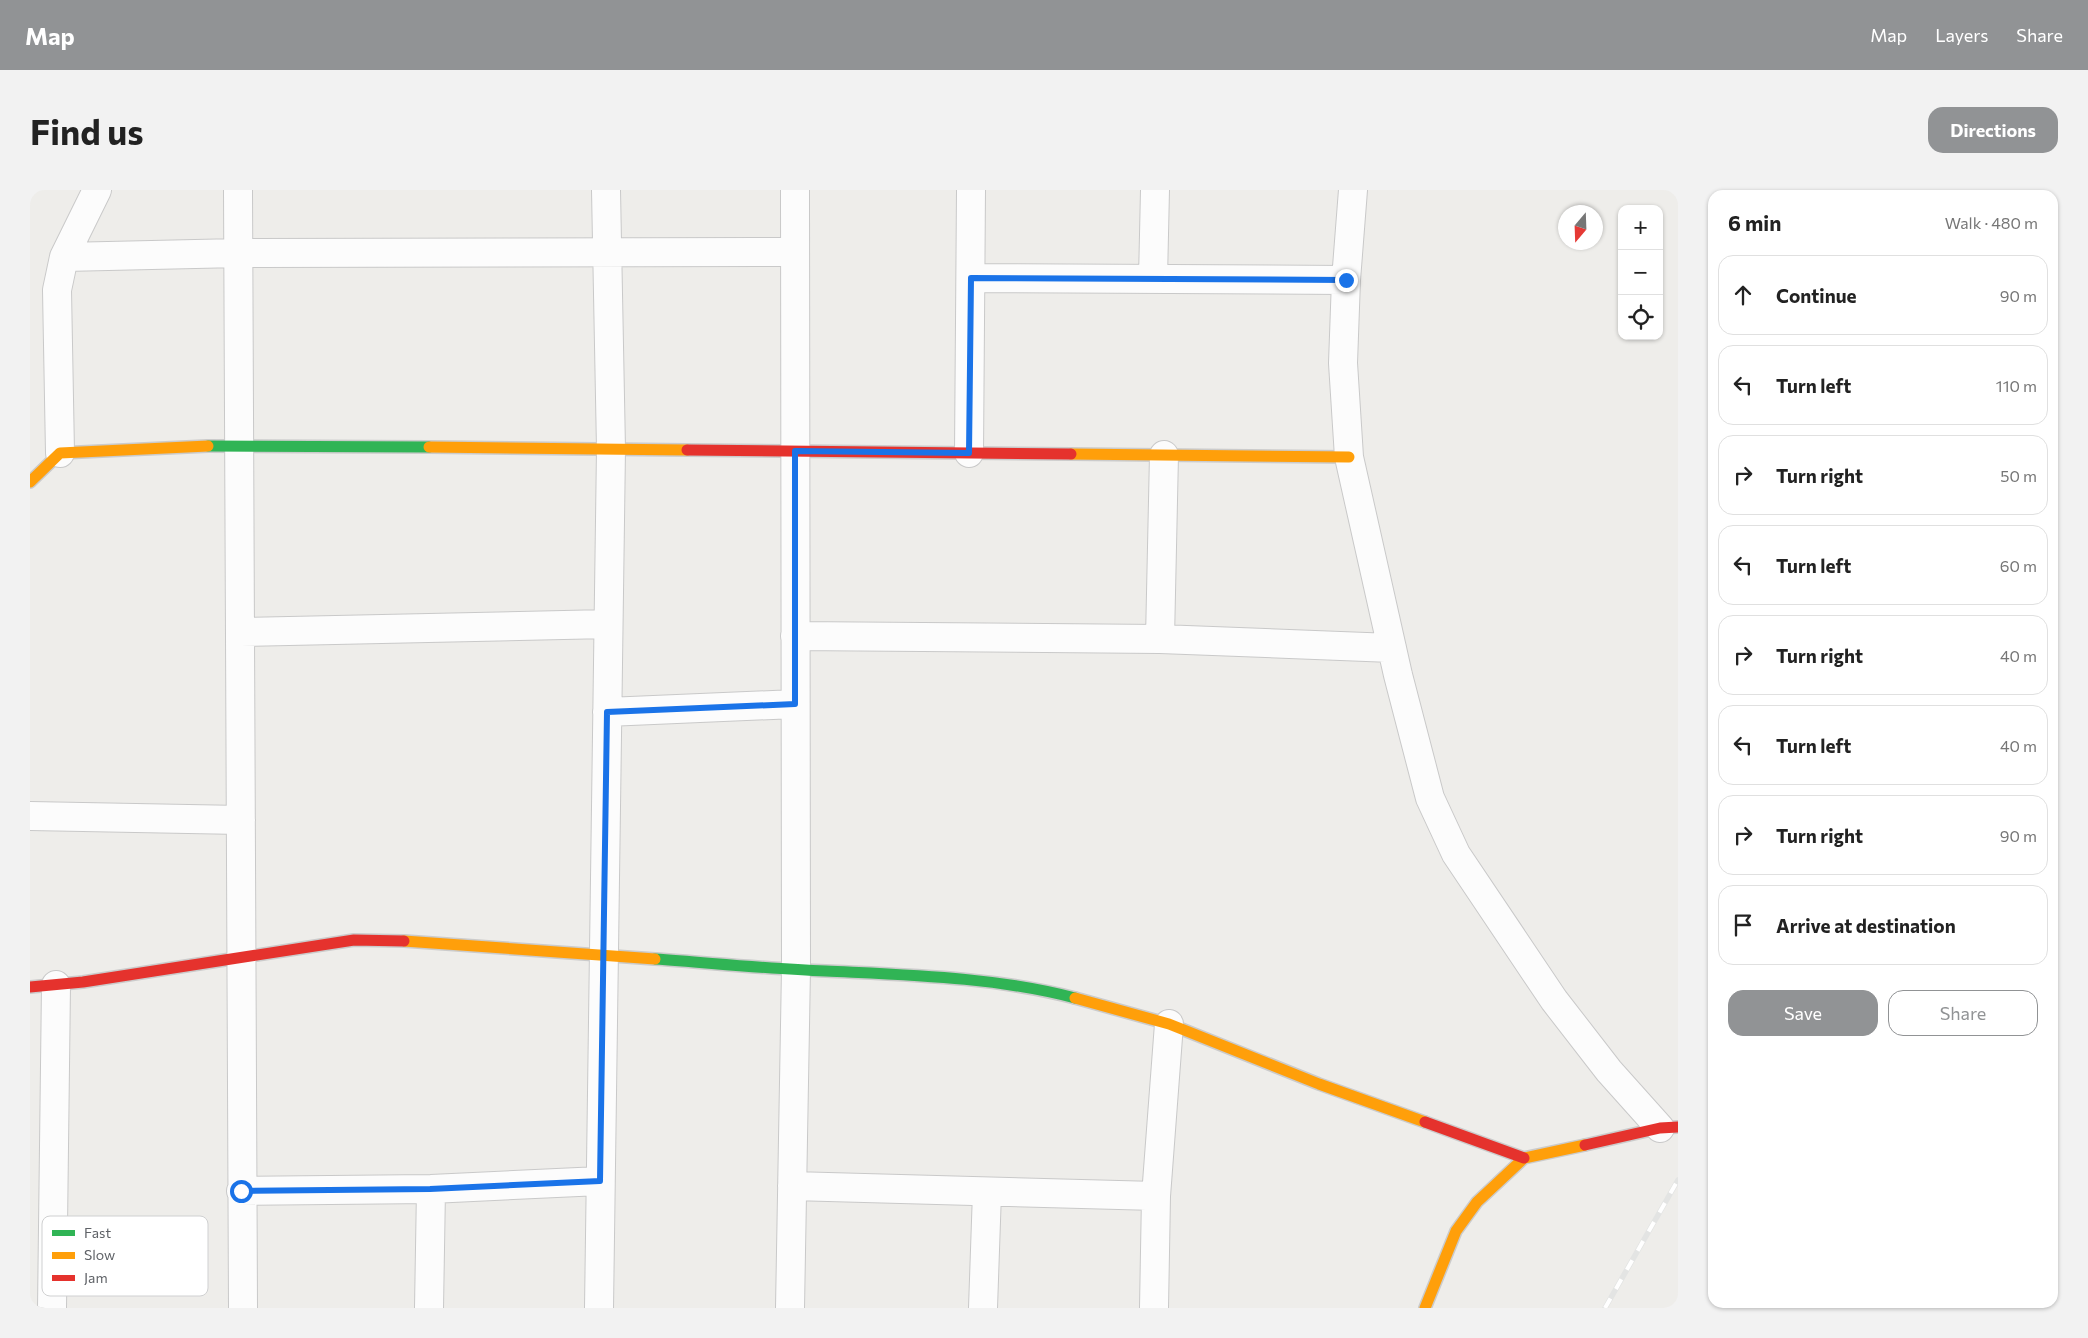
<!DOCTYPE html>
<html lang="en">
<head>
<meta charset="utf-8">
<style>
	:root { --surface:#fff; --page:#f2f2f2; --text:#222; --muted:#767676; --line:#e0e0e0; --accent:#919395 }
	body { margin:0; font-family:Commissioner,sans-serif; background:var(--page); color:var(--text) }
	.controls { position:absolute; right:15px; top:15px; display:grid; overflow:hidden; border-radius:10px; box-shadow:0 1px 4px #0004 }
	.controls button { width:45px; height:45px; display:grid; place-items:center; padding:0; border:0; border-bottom:1px solid var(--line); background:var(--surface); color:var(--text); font:25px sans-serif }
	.compass { position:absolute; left:1528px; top:15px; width:45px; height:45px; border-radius:50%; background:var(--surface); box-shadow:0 1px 4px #0004; rotate:199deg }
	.stop { position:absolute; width:15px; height:15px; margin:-11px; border:4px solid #1a73e8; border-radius:50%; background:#fff }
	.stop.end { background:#1a73e8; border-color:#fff; box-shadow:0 1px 5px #0008 }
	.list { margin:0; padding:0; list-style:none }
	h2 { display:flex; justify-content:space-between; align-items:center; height:65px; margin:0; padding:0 20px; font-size:21px }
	h2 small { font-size:16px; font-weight:400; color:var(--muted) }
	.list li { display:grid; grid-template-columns:32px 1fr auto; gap:15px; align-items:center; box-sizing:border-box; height:80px; margin:0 10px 10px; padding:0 10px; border:1px solid var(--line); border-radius:15px }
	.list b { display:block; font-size:19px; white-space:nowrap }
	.list em { font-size:16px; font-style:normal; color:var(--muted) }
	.actions { display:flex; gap:10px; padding:15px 20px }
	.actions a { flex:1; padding:11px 0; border:1px solid var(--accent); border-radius:15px; text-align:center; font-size:18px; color:var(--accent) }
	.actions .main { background:var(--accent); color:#fff }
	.icon { flex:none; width:28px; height:28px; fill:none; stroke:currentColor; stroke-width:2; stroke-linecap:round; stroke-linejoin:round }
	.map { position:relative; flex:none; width:1648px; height:1118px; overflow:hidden; border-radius:15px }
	header { display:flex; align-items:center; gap:30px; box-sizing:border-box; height:70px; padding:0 25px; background:var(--accent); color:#fff }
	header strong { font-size:24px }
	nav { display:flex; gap:28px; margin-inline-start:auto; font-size:18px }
	.intro { display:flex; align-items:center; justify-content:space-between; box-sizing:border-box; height:120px; padding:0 30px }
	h1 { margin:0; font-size:35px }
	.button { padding:12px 22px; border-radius:15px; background:var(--accent); color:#fff; font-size:18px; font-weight:700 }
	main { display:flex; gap:30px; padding:0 30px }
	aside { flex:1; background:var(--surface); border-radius:15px; box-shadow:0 1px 4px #0004 }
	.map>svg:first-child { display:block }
</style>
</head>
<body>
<header>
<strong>Map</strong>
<nav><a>Map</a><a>Layers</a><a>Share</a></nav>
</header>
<div class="intro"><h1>Find us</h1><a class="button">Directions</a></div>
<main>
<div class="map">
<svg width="1648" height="1118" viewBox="0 0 1648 1118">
	<rect width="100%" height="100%" fill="#eeedea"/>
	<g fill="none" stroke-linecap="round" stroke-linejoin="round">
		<g stroke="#c9c9c9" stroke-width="30">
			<path id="street" d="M208 0 213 1118
				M1323 0 1316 90 1313 173 1319 267 1368 485 1400 608 1426 664 1524 810 1579 881 1630 938
				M34 67 67 0
				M941 88 1316 90
				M1123 89 1125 0
				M30 263 27 100 34 67 209 63 764 62
				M939 263 941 0
				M210 442 578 434
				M765 446 1130 449 1362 458
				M1130 449 1134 265
				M577 522 765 514
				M0 626 211 630
				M762 996 1126 1006
				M211 1001 401 999 570 991
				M22 1118 26 795
				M399 1118 401 999
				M569 1118 581 259 576 0
				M760 1118 766 779 765 0
				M953 1118 957 1002
				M1124 1118 1126 1006 1139 834"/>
		</g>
		<g stroke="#cbcbcb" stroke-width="14">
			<path id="fast" d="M178 256 399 257
				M625 769C682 773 739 779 796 781 877 785 966 787 1045 808"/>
		</g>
		<g stroke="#cbcbcb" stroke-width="14">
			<path id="slow" d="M399 257 657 260
				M1041 264 1319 267
				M0 292 30 263 178 256
				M374 751 625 769
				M1045 808 1139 834 1289 894 1395 932
				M1395 1118 1426 1041 1447 1012 1494 968 1555 955"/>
		</g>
		<g stroke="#cbcbcb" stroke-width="14">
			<path id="jam" d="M657 260 1041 264
				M0 797 53 792 324 750 374 751
				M1395 932 1494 968
				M1555 955 1630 938 1648 937"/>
		</g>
		<use href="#street" stroke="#fcfcfc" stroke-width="28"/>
		<use href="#fast" stroke="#30b455" stroke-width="11"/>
		<use href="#slow" stroke="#ff9f0a" stroke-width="11"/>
		<use href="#jam" stroke="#e5322d" stroke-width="11"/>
		<g stroke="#e3e4e3" stroke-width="5.5">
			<path id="rail" d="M1575 1118 1648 990"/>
		</g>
		<use href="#rail" stroke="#fff" stroke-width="4" stroke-dasharray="11" stroke-linecap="butt"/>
	</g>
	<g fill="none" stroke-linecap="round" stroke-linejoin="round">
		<path stroke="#1a73e8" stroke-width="6" d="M211 1001 400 999 570 991 577 522 765 514V261L939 263 941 88 1316 90"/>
	</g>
	<rect x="12" y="1026" width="166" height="80" rx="8" fill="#fff" stroke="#cfd0d1" stroke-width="1"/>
	<rect x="22" y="1040" width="23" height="6" fill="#30b455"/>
	<rect x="22" y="1062" width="23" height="7" fill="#ff9f0a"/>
	<rect x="22" y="1085" width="23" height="6" fill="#e5322d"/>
	<g font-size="14" fill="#5f6267">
		<text x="54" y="1048">Fast</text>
		<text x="54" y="1070">Slow</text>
		<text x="54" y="1093">Jam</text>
	</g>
</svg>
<div class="controls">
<button>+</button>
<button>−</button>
<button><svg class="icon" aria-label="locate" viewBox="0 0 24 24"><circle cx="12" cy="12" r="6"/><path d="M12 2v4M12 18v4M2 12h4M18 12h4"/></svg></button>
</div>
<svg class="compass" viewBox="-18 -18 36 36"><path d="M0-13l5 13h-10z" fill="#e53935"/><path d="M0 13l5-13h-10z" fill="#767676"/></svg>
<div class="stop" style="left:211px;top:1001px"></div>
<div class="stop end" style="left:1316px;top:90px"></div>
</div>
<aside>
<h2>6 min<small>Walk · 480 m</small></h2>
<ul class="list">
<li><svg class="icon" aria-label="ahead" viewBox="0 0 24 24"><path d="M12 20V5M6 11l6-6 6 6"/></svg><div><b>Continue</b></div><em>90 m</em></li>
<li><svg class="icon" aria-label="left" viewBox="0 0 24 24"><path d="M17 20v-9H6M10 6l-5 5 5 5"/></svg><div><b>Turn left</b></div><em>110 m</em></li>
<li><svg class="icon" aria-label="right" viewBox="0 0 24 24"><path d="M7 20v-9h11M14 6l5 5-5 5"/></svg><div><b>Turn right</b></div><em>50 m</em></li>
<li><svg class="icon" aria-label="left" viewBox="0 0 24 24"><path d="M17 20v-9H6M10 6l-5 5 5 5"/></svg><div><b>Turn left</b></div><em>60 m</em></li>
<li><svg class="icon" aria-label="right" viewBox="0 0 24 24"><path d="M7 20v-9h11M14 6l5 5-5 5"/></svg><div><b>Turn right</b></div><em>40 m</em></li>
<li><svg class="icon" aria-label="left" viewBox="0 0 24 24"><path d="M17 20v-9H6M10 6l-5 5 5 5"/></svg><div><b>Turn left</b></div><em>40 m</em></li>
<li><svg class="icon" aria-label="right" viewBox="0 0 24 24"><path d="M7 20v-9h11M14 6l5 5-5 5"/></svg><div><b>Turn right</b></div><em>90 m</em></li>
<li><svg class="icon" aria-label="arrive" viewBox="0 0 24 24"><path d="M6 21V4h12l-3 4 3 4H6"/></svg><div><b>Arrive at destination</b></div></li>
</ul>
<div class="actions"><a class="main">Save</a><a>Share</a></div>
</aside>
</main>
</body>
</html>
